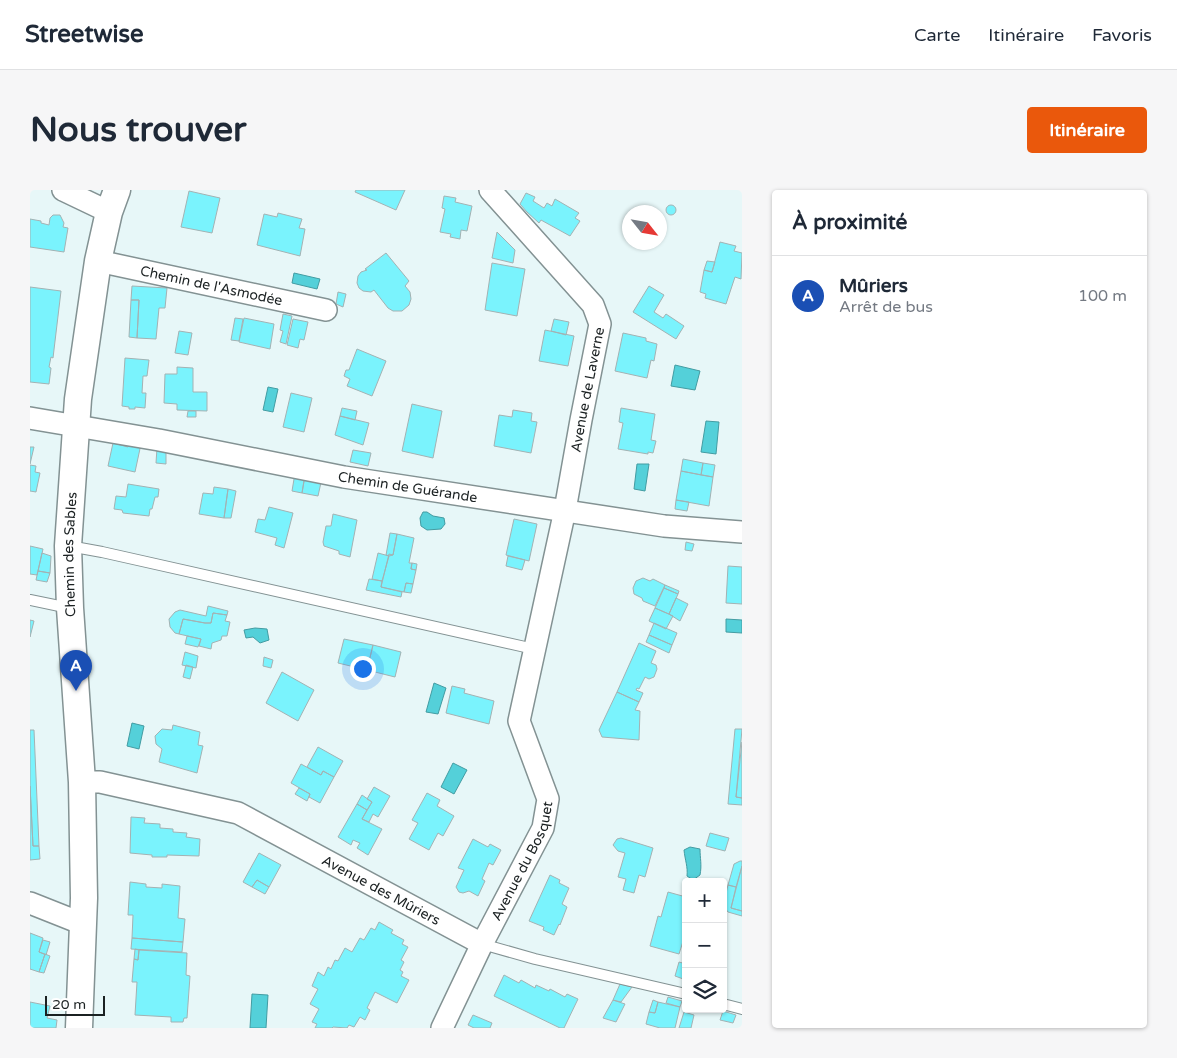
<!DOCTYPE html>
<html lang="fr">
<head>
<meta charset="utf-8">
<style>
	:root { --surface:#fff; --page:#f6f6f7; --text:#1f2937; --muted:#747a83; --line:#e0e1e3; --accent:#ea580c }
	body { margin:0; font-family:"Varela Round",sans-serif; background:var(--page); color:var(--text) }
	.controls { position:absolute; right:15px; bottom:15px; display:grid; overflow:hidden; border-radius:5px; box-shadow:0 1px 4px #0004 }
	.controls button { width:45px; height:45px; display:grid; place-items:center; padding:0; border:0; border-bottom:1px solid var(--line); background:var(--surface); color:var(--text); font:25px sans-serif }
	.compass { position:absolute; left:592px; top:15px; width:45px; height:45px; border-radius:50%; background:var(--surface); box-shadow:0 1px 4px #0004; rotate:121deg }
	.scale { position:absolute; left:15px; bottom:12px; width:60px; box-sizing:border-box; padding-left:5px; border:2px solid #1b2122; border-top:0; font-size:14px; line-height:18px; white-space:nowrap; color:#1b2122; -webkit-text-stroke:4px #fff; paint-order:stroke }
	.you { position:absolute; left:332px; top:478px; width:18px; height:18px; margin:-12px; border:4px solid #fff; border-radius:50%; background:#1a73e8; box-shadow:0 0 0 8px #1a73e833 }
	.badge { display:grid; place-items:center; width:32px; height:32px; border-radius:50%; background:var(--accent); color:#fff; font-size:16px; font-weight:700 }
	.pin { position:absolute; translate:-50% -41px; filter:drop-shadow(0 1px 2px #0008) }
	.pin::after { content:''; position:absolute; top:26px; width:18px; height:15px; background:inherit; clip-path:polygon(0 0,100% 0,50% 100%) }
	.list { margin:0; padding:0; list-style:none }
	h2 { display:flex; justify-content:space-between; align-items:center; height:65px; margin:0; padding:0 20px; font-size:21px }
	h2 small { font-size:16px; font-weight:400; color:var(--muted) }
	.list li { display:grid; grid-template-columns:32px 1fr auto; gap:15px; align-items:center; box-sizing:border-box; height:80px; padding:0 20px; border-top:1px solid var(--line) }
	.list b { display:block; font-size:19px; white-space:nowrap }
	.list p { margin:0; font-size:16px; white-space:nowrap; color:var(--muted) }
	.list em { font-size:16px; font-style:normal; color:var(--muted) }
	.icon { flex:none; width:28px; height:28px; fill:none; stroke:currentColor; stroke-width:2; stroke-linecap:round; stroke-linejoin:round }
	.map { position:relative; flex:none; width:712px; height:838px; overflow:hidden; border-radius:5px }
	header { display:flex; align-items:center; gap:30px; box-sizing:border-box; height:70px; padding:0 25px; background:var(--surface); border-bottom:1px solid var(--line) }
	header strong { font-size:24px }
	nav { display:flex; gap:28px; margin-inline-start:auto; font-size:18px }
	.intro { display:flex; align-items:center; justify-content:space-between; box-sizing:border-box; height:120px; padding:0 30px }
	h1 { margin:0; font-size:35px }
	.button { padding:12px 22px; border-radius:5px; background:var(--accent); color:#fff; font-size:18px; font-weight:700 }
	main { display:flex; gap:30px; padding:0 30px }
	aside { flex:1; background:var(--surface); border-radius:5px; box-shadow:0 1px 4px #0004 }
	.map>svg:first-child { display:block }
</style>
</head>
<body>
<header>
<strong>Streetwise</strong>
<nav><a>Carte</a><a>Itinéraire</a><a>Favoris</a></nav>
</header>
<div class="intro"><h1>Nous trouver</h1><a class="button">Itinéraire</a></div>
<main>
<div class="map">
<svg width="712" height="838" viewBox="0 0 712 838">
	<rect width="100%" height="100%" fill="#e7f7f8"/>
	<path fill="#54d0d9" stroke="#439ca2" d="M264 83 290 89 287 99 262 93Z
		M645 175 670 181 665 200 641 196Z
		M238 197 248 199 243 222 233 220Z
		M676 231 689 232 686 264 671 262Z
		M607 274H619L615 301 604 299Z
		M393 322H397L403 326 414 328 415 334 411 339 397 340 391 336 390 328Z
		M696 429 712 430V443L696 442Z
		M225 438 237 439 239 450 230 453 223 447 216 448 214 440Z
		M404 493 416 498 408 524 396 522Z
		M102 533 114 536 109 559 97 556Z
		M423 573 437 580 424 604 411 597Z
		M660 657 670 659C670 668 672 675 670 685L663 690 657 686C658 677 655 670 654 660Z
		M222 804 238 805 236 838H220Z"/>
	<path fill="#7af3fd" stroke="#a3b2b3" d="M326 0H375L366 20 325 2Z
		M159 1 190 8 182 43 151 37Z
		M496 3 505 7 503 11 514 18 517 13 522 16 525 9 549 23 545 28 550 31 540 46 511 30 509 33 497 22 490 14Z
		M414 6 426 8 425 12 442 16 437 41 431 40 430 49 420 47 421 44 410 42 415 19 412 18Z
		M636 20a5 5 0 1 1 10 0a5 5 0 1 1-10 0Z
		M248 23 272 29 269 38 275 39 270 66 227 55 234 24 247 27Z
		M23 25H30L34 33 33 37 38 38 34 62 0 57V29L11 31V33L19 35 20 28Z
		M467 42 485 60 483 73 462 68Z
		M690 52 706 56 704 61 712 63 711 89 705 87 696 114 675 108 676 104 670 102 674 80 682 82Z
		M356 63 379 91 375 96 380 102 381 109 379 115 372 121H363L358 118 344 100 341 102 333 101 329 98 327 93 328 86 331 82 337 80 335 79Z
		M677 71 685 72 682 82 674 80Z
		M462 73 495 79 487 126 455 120Z
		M102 96 137 98 135 118H129L126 149 107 148 109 110H101Z
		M619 96 634 105 624 122 633 128 636 124 654 136 646 149 603 122Z
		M0 97 31 101 23 168 21 167 19 177 21 178 19 194 0 192Z
		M308 102 316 104 313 117 306 114Z
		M101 110H109L107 148 99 147Z
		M253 124 262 126 256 154 250 152 253 141 250 140Z
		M205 128 213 129 209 151 201 150Z
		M214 128 244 134 240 159 209 152Z
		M263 129 278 132 274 150 270 149 268 158 257 155Z
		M524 129 539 132 536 145 521 141Z
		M515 140 544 146 538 176 509 171Z
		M149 141 162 143 158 165 145 163Z
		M593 143 616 148V151L627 154 624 171 621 170 617 188 585 181Z
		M327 159 356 171 342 206 317 196 320 189 314 186 316 180H319Z
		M95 168 119 170 117 186H113L112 203H116L115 218 105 217V219H99V217L92 216Z
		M147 177 163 178V202H177V221L147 220V214L134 213 135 184H147Z
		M261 203 282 208 274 242 253 237Z
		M382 214 412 221 403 268 372 261Z
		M312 218 327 221 325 230 310 226Z
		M591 218 625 224 621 250 626 251 623 263 618 262V264L588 259 593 233 589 232Z
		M483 220 502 223 501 231 507 232 501 263 464 256 469 225 482 227Z
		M158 221H166V227H157Z
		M310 226 339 233 333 255 305 245Z
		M100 252 111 254 105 282 78 276 83 253 98 257Z
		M0 257H4L0 274Z
		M127 258 136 259V274L126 273Z
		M323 260 341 263 338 276 320 272Z
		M653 269 673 273 671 285 651 281Z
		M673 273 685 275 683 287 671 285Z
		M0 275 6 276 5 282 10 283 6 302 0 301Z
		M651 281 683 287 679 316 646 310Z
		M265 283 275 285 272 303 262 301Z
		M275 285 292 288 288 306 272 303Z
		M98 294 129 299 128 307H125L122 319H120L119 326 93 323 92 320 84 319 86 306 96 307Z
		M184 297 198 299 194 328 169 324 173 303 183 304Z
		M198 299 206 301 201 328H194Z
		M646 310 659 312 657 321 645 319Z
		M239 317 263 323 254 358 245 355 247 348 225 342 228 329 235 330Z
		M303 324 327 330 320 367 309 364V361L294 356 293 352 296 336H301Z
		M484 329 507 334 499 371 476 365Z
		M360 343 367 344 363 365 359 366 356 365Z
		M367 344 384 348 379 373H382L381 379 386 380 383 394 376 393 374 402 351 397 359 364 363 365Z
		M656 352 664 354 662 361 655 360Z
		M0 356 13 359 7 385 0 384Z
		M12 363 21 366 20 383 8 381Z
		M348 363 359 366 352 391 342 389Z
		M478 366 495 370 492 380 476 376Z
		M382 373 387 374 386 380 381 379Z
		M698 376 712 377V414L696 413Z
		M8 381 20 383 17 392 6 390Z
		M613 388 620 391 623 389 635 395 625 416 613 411 612 408 604 404 603 398 606 391Z
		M339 389 352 391 351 397 372 402 371 407 336 400Z
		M376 393 383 394 381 403 374 402Z
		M635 395 649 401 648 404 634 398Z
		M634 398 648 404 639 424 625 418Z
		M646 408 658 414 650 431 639 424Z
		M178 416 198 421 197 425 183 423 181 433H175L153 429 149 444 145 443 140 437 139 429 145 422 150 420 176 426Z
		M625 418 643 426 636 439 619 431Z
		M183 423 197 425 195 431 200 432 197 446H192L191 450 182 453 181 459 169 456 171 449 149 444 153 429 175 433H181Z
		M0 430 4 431 0 447Z
		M624 433 647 443 642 455 619 445Z
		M619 445 642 455 639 463 616 452Z
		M157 446 171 449 168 457 155 454Z
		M314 449 343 455 337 480 308 473Z
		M609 453 626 461 621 473 626 475 627 479 624 487 619 489 615 487 609 499 607 498 606 500 613 503 609 512 587 502Z
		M343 455 371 462 365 487 337 480Z
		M155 462 168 466 166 478 152 475Z
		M234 467 243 470 241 478 233 476Z
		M156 475 163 477 160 489 153 487Z
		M252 482 284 500 268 531 236 513Z
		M422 496 435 499 434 503 464 511 459 534 416 523Z
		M587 502 609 512 605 520 610 521 609 550 572 547 569 540Z
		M143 535 170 542 168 555 173 556 167 583 129 572 132 559 126 554 125 546 132 539 142 540Z
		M705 539H712L706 607 712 608V615L698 614Z
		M0 540H4L9 656H3L0 596Z
		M712 552V608L706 607Z
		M288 557 313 571 304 587 293 581 291 585 277 577Z
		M271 574 291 585 293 581 304 587 290 613 279 607 280 604 261 593Z
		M0 596 3 656H9L10 669 0 670Z
		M344 597 360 606 348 627 343 624 339 632 332 629 342 612 337 609Z
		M269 598 280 604 277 611 265 604Z
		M397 603 410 610 407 616 424 626 413 646 408 643 399 660 379 649 388 633 382 630Z
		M332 605 342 612 337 620 327 614Z
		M327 614 337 620 332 629 352 639 338 665 327 658 330 653 323 650 321 655 308 647Z
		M101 627 115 628 114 633 130 634V638L143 639V642L157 643 156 647 170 649 169 666 137 665V667H122V665L100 663Z
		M680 643 699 648 695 661 676 656Z
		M591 648 623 658 615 687 609 685 604 703 593 700 596 689 588 687 595 663 588 661 583 655 587 649Z
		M443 649 458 657 460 654 471 660 463 675 459 673 452 689 455 691 448 706 439 701 433 703 429 702 426 697 434 680 428 678Z
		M229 663 251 675 239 697 227 690 222 697 213 692Z
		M710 671H712V676L706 697 698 695 704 674Z
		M712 676V721L701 718Z
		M520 685 530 690 529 693 539 698 532 714 537 717 530 735 529 734 524 745 513 740 514 737 499 731Z
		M227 690 239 697 235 704 222 697Z
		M100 692 116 694V697L132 698V694L150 696 148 728 155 729 153 752 102 748 103 725H98Z
		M698 695 706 697 701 718 712 721V726L698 722 693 715Z
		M638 702 656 707V742L649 764 620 756 628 726 631 727Z
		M349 732 363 740 361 743 374 750 372 754 378 757 371 770 374 772 370 780 373 782 371 786 379 790 367 813 345 802 337 818 340 820 335 830 330 827 324 837 319 835 317 838 303 837 302 838H285L287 834 282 832 289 819 280 814 288 799 282 796 288 782 294 786 298 777 301 779 305 770 308 771 315 758 322 762 330 748 334 750 341 738 345 740Z
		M0 743 13 748 9 762 15 764 9 782 0 779Z
		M102 748 153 752 152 762 101 759Z
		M13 750 20 752 16 765 9 762Z
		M105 759 109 760 108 770 104 769Z
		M109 760 157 763 156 785 160 786 157 828H154L153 832H141V827L105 825 107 792H102L104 769 108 770Z
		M15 764 20 766 14 783 9 782Z
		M649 772 656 774V790L645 786Z
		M474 785 489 793 491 790 505 798 506 795 519 801 520 799 535 807 537 804 548 809 534 838H530L464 806Z
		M590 794 602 797 591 812 583 810Z
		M638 807 652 811 650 817 636 813Z
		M583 810 595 814 586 832 573 828Z
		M623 810 628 812 625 823 619 822Z
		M0 812 20 816 17 828 27 830 26 838H0Z
		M628 812 650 817 645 838H630L616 834 619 822 625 823Z
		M693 821 706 825 703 833 690 830Z
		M654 822 664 825 661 838H649Z
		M443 825 462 833 460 838H444L438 835Z"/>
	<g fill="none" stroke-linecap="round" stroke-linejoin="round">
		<g stroke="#839293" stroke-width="12">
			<path id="service" d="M39 356 72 362 504 459
				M0 410 39 418
				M452 754 505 769 656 804
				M693 814 712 819"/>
		</g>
		<g stroke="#839293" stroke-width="24">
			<g id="minor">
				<path d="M33 0 79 22"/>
				<path id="s1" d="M68 71 296 120"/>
				<path id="s2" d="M0 228 129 250 314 287 634 336 712 342"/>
				<path id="s3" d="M52 592H70L208 623 452 754"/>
				<path d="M0 713 53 734"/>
				<path id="s4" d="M412 838 452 754 513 638 518 609 489 531 535 320 551 230 570 134 563 115 460 0"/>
			</g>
		</g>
		<g stroke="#839293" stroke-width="29">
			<g id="tertiary">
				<path id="s5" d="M49 838 54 708 52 592 40 418 38 356 48 209 68 71 79 22 87 0"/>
			</g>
		</g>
		<use href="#service" stroke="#fff" stroke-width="10"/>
		<use href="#minor" stroke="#fff" stroke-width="21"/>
		<use href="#tertiary" stroke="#fff" stroke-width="26"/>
	</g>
	<g text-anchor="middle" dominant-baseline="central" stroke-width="4" stroke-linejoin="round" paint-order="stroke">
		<g font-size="14" fill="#1b2122" stroke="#fff">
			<text stroke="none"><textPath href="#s1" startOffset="116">Chemin de l'Asmodée</textPath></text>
			<text stroke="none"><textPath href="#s4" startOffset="675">Avenue de Laverne</textPath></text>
			<text stroke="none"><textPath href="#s2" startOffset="384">Chemin de Guérande</textPath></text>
			<text stroke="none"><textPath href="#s5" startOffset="474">Chemin des Sables</textPath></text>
			<text stroke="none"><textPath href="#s4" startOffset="186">Avenue du Bosquet</textPath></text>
			<text stroke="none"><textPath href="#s3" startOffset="322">Avenue des Mûriers</textPath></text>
		</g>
	</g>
</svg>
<div class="controls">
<button>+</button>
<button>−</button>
<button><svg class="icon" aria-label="layers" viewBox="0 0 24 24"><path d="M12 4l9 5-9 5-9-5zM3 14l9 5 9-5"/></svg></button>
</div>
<svg class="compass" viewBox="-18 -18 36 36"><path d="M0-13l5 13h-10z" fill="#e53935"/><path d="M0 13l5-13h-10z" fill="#747a83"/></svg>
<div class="scale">20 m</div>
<div class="you"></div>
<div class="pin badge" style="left:46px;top:501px;background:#1a4fb4">A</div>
</div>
<aside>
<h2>À proximité<small></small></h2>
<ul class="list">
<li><span class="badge" style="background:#1a4fb4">A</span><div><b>Mûriers</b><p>Arrêt de bus</p></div><em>100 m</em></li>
</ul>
</aside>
</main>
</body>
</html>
